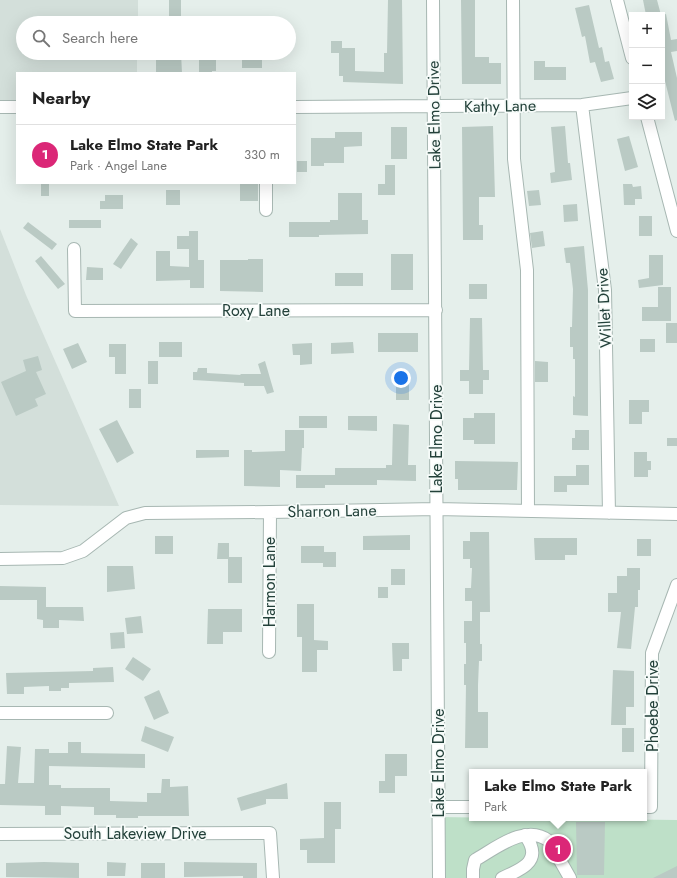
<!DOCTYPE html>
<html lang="en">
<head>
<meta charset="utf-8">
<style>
	:root { --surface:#fff; --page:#f6f6f6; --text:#222; --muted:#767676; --line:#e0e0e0; --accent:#db2777 }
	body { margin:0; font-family:Jost,sans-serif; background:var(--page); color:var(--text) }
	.controls { position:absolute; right:12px; top:12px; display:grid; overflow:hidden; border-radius:0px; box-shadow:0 4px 16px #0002 }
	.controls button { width:36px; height:36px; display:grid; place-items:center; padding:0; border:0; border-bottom:1px solid var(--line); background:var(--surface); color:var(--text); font:20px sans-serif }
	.you { position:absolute; left:401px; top:378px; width:14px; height:14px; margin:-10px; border:3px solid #fff; border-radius:50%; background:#1a73e8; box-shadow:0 0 0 6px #1a73e833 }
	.badge { display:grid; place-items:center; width:26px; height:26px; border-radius:50%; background:var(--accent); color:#fff; font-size:13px; font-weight:700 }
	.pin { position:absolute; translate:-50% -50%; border:2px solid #fff; box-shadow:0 1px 4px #0006 }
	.popup { position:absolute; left:469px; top:769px; width:178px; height:52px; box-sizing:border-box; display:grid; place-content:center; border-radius:0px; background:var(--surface); filter:drop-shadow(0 1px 3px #0005); font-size:13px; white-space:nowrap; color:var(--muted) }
	.popup b { font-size:15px; color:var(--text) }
	.popup::after { content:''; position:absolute; left:50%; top:100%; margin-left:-8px; border:8px solid transparent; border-top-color:var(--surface) }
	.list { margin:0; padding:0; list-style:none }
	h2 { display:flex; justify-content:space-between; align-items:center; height:52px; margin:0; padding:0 16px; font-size:17px }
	h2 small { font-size:13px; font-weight:400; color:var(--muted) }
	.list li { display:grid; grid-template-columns:26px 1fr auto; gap:12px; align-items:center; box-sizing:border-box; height:60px; padding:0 16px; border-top:1px solid var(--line) }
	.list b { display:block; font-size:15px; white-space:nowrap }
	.list p { margin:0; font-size:13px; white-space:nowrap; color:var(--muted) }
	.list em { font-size:13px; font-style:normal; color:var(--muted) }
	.icon { flex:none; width:22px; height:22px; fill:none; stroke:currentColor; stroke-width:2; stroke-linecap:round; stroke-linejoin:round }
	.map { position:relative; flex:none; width:677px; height:878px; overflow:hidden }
	.search { position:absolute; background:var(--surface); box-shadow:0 4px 16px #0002; left:16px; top:16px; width:280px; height:44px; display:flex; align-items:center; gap:10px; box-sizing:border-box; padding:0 14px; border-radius:22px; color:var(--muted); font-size:15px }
	.panel { position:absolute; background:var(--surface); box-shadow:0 4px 16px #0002; left:16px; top:72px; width:280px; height:112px; border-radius:0px }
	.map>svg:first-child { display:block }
</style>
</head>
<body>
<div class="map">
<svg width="677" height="878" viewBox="0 0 677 878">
	<rect width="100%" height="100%" fill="#e5efeb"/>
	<path fill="#d3dfda" d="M0 0H138V23H23V53H137V73H17V107H0Z
		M0 229 26 295 119 506 0 505Z"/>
	<path fill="#bee0c8" d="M438 817 677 820V878H439Z"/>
	<path fill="#bacac4" d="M169 0H181V23H169Z
		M388 0H402L403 84 343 82V76H339V53H331V41H342V48H355V71L384 72V53H387Z
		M461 0H475V57H489V63H501V84H462Z
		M643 0H657L661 15H646Z
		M589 5 599 48 602 47 605 62 609 61 614 79 601 82 595 62 590 63 585 36 582 37 575 8Z
		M666 14 671 40 677 39V51L671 52 677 78V120L675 121 662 69V15Z
		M156 53H181L182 73H156Z
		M199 53H216V71H212V73H199Z
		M242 53H262V68H242Z
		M534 61H545V67H566V80H534Z
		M493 126 495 197H479V225H483V240H463L462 127Z
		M565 126 568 163H570L572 180 551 183 550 173 555 172 551 127Z
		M391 127H407V159H391Z
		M335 132H362V146L344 147V163H324V166H311V138H335Z
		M629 136 638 167 625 171 617 139Z
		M297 161H307V172H297Z
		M385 165H395V195H378V184H385Z
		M41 183H49V196H41Z
		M240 183H258V201H240Z
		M623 184H632L633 187 641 186 642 199H635V205H624Z
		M166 190H180V205H166Z
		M539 190 541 205 529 206 527 191Z
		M338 193H362V220H368V234L319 235V237H289V222H330V220H338Z
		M105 195H123V209H100V201H105Z
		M577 204 578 221 564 222 563 205Z
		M639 216H652V236H639Z
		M69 220H101V228H69Z
		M28 222 57 244 52 250 23 228Z
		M189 231H198V260H204V288H190V280L156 281V251H170V266L189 267V249H177V236H189Z
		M543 231 545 246 532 248 530 233Z
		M131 238 138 244 121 269 113 264Z
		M584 246 588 290V416L573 415V396L575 397V359H573V347H570V327H572L573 289 570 263H566L564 248Z
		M391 254H413V290H391Z
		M649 255H663V285L639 288 638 280 649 278Z
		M41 256 65 284 58 289 35 261Z
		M248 259H263V292L220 291V260H248Z
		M87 267 103 268V280H86Z
		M335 273H363V286H335Z
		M469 284H487V299H469Z
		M658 287H671V321H642V307H658Z
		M470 318H482L483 370H489V380H483V394H469V381H460V370H469Z
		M666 323H677V343H666Z
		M378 333H418V352H378Z
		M640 339H655V352H640Z
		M159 342H182V357H159Z
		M353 342 354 353 331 354V343Z
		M78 343 87 362 72 369 63 349Z
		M312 343V364L300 365V355H293L292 344Z
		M109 344H126V374H115V357H109Z
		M38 356 42 370 36 372 46 394 35 399 38 406 16 416 1 382 26 371 23 360Z
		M148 361H158V384H148Z
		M265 361 274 392 267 394 264 386H244V383L193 380V372H197L198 368H207V373L241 375 240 374H261L258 364Z
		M535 361 548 362V382H535Z
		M396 382H409V400H396Z
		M129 389H141V408H129Z
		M629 400H649V412H642V424H629Z
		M474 413H495V444H474V440H463V418H474Z
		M299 416H327V428H299Z
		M348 416H377V431L348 430Z
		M117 420 134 453 117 463 99 429Z
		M393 424 409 425 408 465H416V481L377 480V485H325V488H296V475H335V468H386V465H392Z
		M285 430H304V448H302L301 471 280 470V487L244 486V450H252V452L285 451Z
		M575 430H589V450H572V438H575Z
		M667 438H677V446H667Z
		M196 450H229V457L196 458Z
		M634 452H647V461H651V470H648V477H634Z
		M455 461 518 462 517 490H458V479H455Z
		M576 465H589V485H567V492H554V476H576Z
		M470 532H489L490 612H480V644H482V661H479L478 685V712H488V748H465L466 685H464V664H466V643H464V621H472V601H465V588H471L472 568H470V559H463V541H470Z
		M410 535V550H363V536Z
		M155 536H173V554H155Z
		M534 538H577V555H565V560H535Z
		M637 539H651V556H637Z
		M218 543H229V557H242V583H228V559H217Z
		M301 546H324V552H336V567H323V563H301Z
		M107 566H133L135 589 107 592Z
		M627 568H640V590H638V607H635L631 649 617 648 621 612H608V593H617V576H627Z
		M391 569H405V585H391Z
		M0 586 46 587V607H83L84 621 59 620V628H43V620L37 619V600H0Z
		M378 587H388V598H378Z
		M297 604H314V640L328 641V650H317V672H302V637H297Z
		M208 609H242V632H223V644H207Z
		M141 616 143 633 127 634 125 618Z
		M124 632 125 648 111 649 110 633Z
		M392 643H409V659H402V671H393Z
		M133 657 151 669 143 681 125 669Z
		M113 667 114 682 69 683V688H61V691H49V686L24 687V694H7L6 673 93 671V668Z
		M613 670 634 671V707H626V725H611Z
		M159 690 169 713 154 720 144 697Z
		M145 726 174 737 168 752 141 741Z
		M622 728H634V752H622Z
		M68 742H81V753L145 754V768L49 766V785H61V788H110V801L147 802V793H161L162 779H170V787L188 786 189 816H138V818H116V815H94V807L61 806V815H45V806L0 805V784H5L7 746 21 747 18 783H34L35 749H49V753H68Z
		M385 754H407V776H395V793H379V781H385Z
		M287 783 288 799H266V804L241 811 237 798Z
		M324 802H341V829H335V863H307V850H300V839L324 838Z
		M576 822H605L604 875H577Z
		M44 862 79 863V878L6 877V863Z
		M107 862 126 863 125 876H107Z
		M184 862 257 863V878H243V876L184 877Z
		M141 863H165V878H141Z
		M677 866V878H653Z"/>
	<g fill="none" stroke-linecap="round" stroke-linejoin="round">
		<g stroke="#a7b7b2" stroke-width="14">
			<path id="minor" d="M433 0 439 878
				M513 0 514 159 527 270 528 511
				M617 0 632 58
				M582 105 605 290 609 513
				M0 107H17
				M295 107 582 105 632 98
				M647 117 677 231
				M266 183V210
				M74 249 75 311 436 310
				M0 559 63 558 83 551 126 518 145 513 270 512 436 509 677 514
				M269 652 270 512
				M0 713H107
				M438 807H472
				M644 807H651L652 653 677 585
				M0 834 270 833 273 878
				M473 878V869L475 860C496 848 526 823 549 841L570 878
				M502 878C514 872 538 865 531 846 530 842 527 838 525 835"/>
		</g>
		<use href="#minor" stroke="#fff" stroke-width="12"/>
	</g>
	<g text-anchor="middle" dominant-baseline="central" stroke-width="3.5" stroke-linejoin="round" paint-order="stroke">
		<g font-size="16" fill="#23413a" stroke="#f6fbf9">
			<text transform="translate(500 106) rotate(-1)">Kathy Lane</text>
			<text transform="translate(434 115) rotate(-91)">Lake Elmo Drive</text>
			<text transform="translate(604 308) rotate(-93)">Willet Drive</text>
			<text x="256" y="310">Roxy Lane</text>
			<text transform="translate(436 439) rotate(-90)">Lake Elmo Drive</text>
			<text transform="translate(332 511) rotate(-1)">Sharron Lane</text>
			<text transform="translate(269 582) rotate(-90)">Harmon Lane</text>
			<text transform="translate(652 706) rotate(-90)">Phoebe Drive</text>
			<text transform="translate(438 763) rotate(-90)">Lake Elmo Drive</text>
			<text x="135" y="833">South Lakeview Drive</text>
		</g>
	</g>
</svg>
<div class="controls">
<button>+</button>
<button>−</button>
<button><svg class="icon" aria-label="layers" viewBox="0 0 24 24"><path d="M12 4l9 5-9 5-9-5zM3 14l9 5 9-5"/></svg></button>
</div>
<div class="you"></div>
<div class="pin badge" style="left:558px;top:849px">1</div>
<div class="popup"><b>Lake Elmo State Park</b>Park</div>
<div class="search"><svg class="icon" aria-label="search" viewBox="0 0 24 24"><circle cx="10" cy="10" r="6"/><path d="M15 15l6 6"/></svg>Search here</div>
<section class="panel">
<h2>Nearby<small></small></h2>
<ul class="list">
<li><span class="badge">1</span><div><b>Lake Elmo State Park</b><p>Park · Angel Lane</p></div><em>330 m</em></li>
</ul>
</section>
</div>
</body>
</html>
